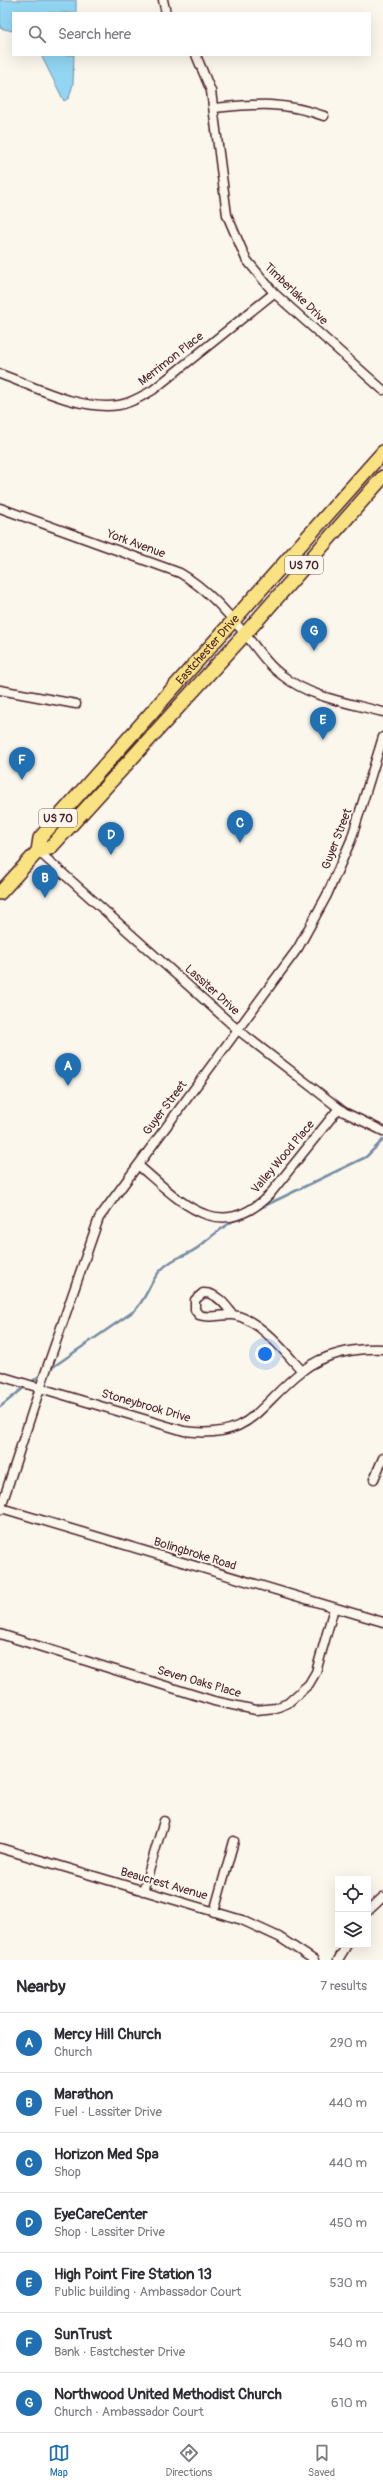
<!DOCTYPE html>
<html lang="en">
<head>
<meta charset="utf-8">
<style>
	:root { --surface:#fff; --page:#f7f7f7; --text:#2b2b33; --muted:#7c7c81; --line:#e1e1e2; --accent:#1f6fb2 }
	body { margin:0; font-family:Pangolin,sans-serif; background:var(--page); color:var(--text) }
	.controls { position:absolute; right:12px; bottom:12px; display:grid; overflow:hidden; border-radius:0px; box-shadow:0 4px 16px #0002 }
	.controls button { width:36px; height:36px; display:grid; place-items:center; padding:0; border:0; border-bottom:1px solid var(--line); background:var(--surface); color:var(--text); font:20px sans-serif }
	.you { position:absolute; left:265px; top:1354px; width:14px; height:14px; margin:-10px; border:3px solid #fff; border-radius:50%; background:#1a73e8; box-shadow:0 0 0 6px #1a73e833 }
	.badge { display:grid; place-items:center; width:26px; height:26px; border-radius:50%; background:var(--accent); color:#fff; font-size:13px; font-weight:700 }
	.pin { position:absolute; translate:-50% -33px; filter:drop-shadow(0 1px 2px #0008) }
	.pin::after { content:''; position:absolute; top:21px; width:14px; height:12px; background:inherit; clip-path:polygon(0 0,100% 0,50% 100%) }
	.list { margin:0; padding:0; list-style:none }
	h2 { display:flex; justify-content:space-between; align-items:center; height:52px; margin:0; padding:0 16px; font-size:17px }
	h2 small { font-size:13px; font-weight:400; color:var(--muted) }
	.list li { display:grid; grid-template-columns:26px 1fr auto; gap:12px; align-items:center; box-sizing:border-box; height:60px; padding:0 16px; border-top:1px solid var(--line) }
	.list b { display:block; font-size:15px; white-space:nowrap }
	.list p { margin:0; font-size:13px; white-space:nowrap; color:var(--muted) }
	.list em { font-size:13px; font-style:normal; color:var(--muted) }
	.icon { flex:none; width:22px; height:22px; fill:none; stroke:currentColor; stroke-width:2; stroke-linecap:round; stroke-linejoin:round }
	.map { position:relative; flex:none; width:383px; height:1960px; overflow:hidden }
	.search { position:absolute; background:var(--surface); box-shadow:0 4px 16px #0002; left:12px; right:12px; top:12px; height:44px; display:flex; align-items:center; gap:10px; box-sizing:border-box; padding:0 14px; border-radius:0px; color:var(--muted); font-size:15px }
	.sheet { height:472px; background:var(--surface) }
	nav { display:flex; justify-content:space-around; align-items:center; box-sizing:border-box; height:56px; border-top:1px solid var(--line); background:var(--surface); font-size:11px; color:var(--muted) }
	nav a { display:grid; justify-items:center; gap:2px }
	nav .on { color:var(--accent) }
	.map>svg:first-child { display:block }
</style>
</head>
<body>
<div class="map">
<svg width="383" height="1960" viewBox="0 0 383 1960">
	<rect width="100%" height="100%" fill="#fbf7ec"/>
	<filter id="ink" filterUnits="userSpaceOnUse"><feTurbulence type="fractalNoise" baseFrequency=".025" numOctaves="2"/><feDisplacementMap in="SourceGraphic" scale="8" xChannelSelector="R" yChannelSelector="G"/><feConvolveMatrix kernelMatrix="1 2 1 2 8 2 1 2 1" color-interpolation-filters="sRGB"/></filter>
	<g filter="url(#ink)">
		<path fill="#92d6f3" stroke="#758da3" d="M0 0H76V13H13V31L0 28Z
			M41 55H74L73 84 69 98 64 101Z"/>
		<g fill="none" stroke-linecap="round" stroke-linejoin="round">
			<path stroke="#758da3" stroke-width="2.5" d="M256 1210 366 1157 383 1140
				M50 1369 134 1311C146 1300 149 1284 159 1272 174 1255 187 1257 200 1246 212 1236 223 1226 237 1219
				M30 1383 42 1374
				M0 1407 26 1386"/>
			<g stroke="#4a1f2b" stroke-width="11">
				<path id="street" d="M163 0 166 13
					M196 55 211 91 227 215 246 259 274 293 383 390
					M214 108C256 104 283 101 324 116
					M0 374C36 387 80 411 119 405 132 403 142 396 153 390L274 293
					M0 508 180 573C209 590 229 615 250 640 260 653 270 667 283 676 311 698 350 703 383 712
					M0 690 76 704
					M38 851 238 1030 344 1112 383 1131
					M138 1165C180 1201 219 1246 270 1194L339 1108
					M233 1315C226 1305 216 1292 203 1293L195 1300V1310L199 1315C211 1319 221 1314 233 1315 258 1318 286 1353 302 1371
					M0 1376 184 1431C252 1440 256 1407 302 1371 324 1353 356 1348 383 1349
					M374 1479 383 1458
					M1 1508 383 1622
					M0 1510 40 1388 99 1218 298 948 327 895 351 840 383 737
					M0 1634 214 1701 256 1710 276 1708 288 1703 309 1684 316 1672 334 1608
					M0 1848 242 1920 279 1937 314 1960
					M143 1891 164 1821
					M368 1911 383 1897
					M214 1912 234 1841
					M338 1960 347 1945"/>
			</g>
			<g stroke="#4a1f2b" stroke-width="16">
				<g id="primary">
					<path d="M38 851 50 848 245 634 383 477"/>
					<path id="s1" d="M0 893 38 851 40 838 383 452"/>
				</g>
			</g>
			<use href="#street" stroke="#fbf7ec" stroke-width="8"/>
			<use href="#primary" stroke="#f8e281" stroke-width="13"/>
		</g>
	</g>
	<g text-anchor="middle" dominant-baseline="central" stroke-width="4" stroke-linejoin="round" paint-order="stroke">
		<g fill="#fbf7ec" stroke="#7f6065" stroke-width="1">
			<rect x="285" y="556" width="38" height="18" rx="3"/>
			<rect x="39" y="809" width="38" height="18" rx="3"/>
		</g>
		<g font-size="11" font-weight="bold" fill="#4a1f2b">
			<text x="304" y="565">US 70</text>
			<text x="58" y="818">US 70</text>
		</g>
		<g font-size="12" fill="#4a1f2b" stroke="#fbf7ec">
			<text transform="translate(296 294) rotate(44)">Timberlake Drive</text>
			<text transform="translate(171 359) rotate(-38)">Merrimon Place</text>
			<text transform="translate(136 544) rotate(20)">York Avenue</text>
			<text stroke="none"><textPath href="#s1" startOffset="322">Eastchester Drive</textPath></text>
			<text transform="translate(337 839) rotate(-69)">Guyer Street</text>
			<text transform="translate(212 990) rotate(42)">Lassiter Drive</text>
			<text transform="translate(165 1108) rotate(-53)">Guyer Street</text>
			<text transform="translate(283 1157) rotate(-50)">Valley Wood Place</text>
			<text transform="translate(146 1406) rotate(16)">Stoneybrook Drive</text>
			<text transform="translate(195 1554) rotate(17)">Bolingbroke Road</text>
			<text transform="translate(199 1682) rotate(16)">Seven Oaks Place</text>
			<text transform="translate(164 1884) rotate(16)">Beaucrest Avenue</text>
		</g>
	</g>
</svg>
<div class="controls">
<button><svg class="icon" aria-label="locate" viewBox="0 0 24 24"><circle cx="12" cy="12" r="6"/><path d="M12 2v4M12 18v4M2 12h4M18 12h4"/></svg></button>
<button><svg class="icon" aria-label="layers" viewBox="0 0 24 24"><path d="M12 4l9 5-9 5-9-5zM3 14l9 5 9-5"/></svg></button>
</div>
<div class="you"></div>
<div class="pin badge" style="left:68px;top:1086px">A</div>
<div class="pin badge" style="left:45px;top:898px">B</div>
<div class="pin badge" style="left:240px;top:843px">C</div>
<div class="pin badge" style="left:111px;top:855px">D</div>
<div class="pin badge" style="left:323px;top:740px">E</div>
<div class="pin badge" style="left:22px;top:780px">F</div>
<div class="pin badge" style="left:314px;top:651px">G</div>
<div class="search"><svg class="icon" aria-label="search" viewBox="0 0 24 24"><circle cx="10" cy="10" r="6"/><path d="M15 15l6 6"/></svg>Search here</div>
</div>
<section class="sheet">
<h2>Nearby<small>7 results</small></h2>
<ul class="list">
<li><span class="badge">A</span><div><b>Mercy Hill Church</b><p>Church</p></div><em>290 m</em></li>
<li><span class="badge">B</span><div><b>Marathon</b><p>Fuel · Lassiter Drive</p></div><em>440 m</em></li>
<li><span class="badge">C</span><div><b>Horizon Med Spa</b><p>Shop</p></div><em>440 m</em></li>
<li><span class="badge">D</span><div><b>EyeCareCenter</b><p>Shop · Lassiter Drive</p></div><em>450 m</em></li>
<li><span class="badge">E</span><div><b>High Point Fire Station 13</b><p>Public building · Ambassador Court</p></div><em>530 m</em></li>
<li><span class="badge">F</span><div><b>SunTrust</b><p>Bank · Eastchester Drive</p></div><em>540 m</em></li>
<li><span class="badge">G</span><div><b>Northwood United Methodist Church</b><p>Church · Ambassador Court</p></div><em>610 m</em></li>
</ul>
</section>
<nav>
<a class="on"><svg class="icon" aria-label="map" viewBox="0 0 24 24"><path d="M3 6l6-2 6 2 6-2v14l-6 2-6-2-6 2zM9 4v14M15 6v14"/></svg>Map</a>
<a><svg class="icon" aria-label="directions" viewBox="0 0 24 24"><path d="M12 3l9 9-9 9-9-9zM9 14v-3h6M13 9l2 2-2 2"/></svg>Directions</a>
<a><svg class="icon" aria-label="saved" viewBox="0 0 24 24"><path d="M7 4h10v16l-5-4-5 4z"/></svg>Saved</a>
</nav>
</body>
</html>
